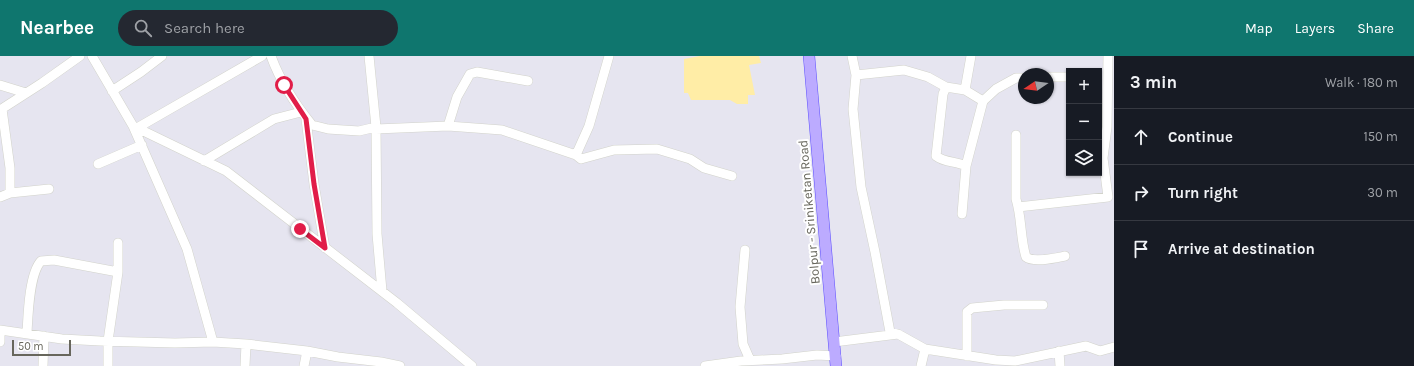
<!DOCTYPE html>
<html lang="en">
<head>
<meta charset="utf-8">
<style>
	:root { --surface:#171b24; --page:#242831; --text:#f1f3f6; --muted:#9ea1a6; --line:#363941; --accent:#0f766e }
	body { margin:0; font-family:Karla,sans-serif; background:var(--page); color:var(--text) }
	.controls { position:absolute; right:12px; top:12px; display:grid; overflow:hidden; border-radius:0px; box-shadow:0 1px 3px #0004 }
	.controls button { width:36px; height:36px; display:grid; place-items:center; padding:0; border:0; border-bottom:1px solid var(--line); background:var(--surface); color:var(--text); font:20px sans-serif }
	.compass { position:absolute; left:1018px; top:12px; width:36px; height:36px; border-radius:50%; background:var(--surface); box-shadow:0 1px 3px #0004; rotate:257deg }
	.scale { position:absolute; left:12px; bottom:10px; width:59px; box-sizing:border-box; padding-left:4px; border:2px solid #67665c; border-top:0; font-size:11px; line-height:14px; white-space:nowrap; color:#67665c; -webkit-text-stroke:3px #fff; paint-order:stroke }
	.stop { position:absolute; width:12px; height:12px; margin:-9px; border:3px solid #e11d48; border-radius:50%; background:#fff }
	.stop.end { background:#e11d48; border-color:#fff; box-shadow:0 1px 4px #0008 }
	.list { margin:0; padding:0; list-style:none }
	h2 { display:flex; justify-content:space-between; align-items:center; height:52px; margin:0; padding:0 16px; font-size:17px }
	h2 small { font-size:13px; font-weight:400; color:var(--muted) }
	.list li { display:grid; grid-template-columns:26px 1fr auto; gap:12px; align-items:center; box-sizing:border-box; height:56px; padding:0 16px; border-top:1px solid var(--line) }
	.list b { display:block; font-size:15px; white-space:nowrap }
	.list em { font-size:13px; font-style:normal; color:var(--muted) }
	.icon { flex:none; width:22px; height:22px; fill:none; stroke:currentColor; stroke-width:2; stroke-linecap:round; stroke-linejoin:round }
	.map { position:relative; flex:none; width:1114px; height:310px; overflow:hidden }
	header { display:flex; align-items:center; gap:24px; box-sizing:border-box; height:56px; padding:0 20px; background:var(--accent); color:#fff }
	header strong { font-size:19px }
	nav { display:flex; gap:22px; margin-inline-start:auto; font-size:14px }
	.search { width:280px; height:36px; background:var(--page); display:flex; align-items:center; gap:10px; box-sizing:border-box; padding:0 14px; border-radius:22px; color:var(--muted); font-size:15px }
	main { display:flex }
	aside { flex:1; background:var(--surface) }
	.map>svg:first-child { display:block }
</style>
</head>
<body>
<header>
<strong>Nearbee</strong>
<div class="search"><svg class="icon" aria-label="search" viewBox="0 0 24 24"><circle cx="10" cy="10" r="6"/><path d="M15 15l6 6"/></svg>Search here</div>
<nav><a>Map</a><a>Layers</a><a>Share</a></nav>
</header>
<main>
<div class="map">
<svg width="1114" height="310" viewBox="0 0 1114 310">
	<rect width="100%" height="100%" fill="#e6e5f0"/>
	<path fill="#ffeda6" d="M700 0H759L761 7 749 9 755 39H748V48H737L730 44H691L688 37H684V3Z"/>
	<g fill="none" stroke-linecap="round" stroke-linejoin="round">
		<g stroke="#d2d3cb" stroke-width="10">
			<path id="minor" d="M92 0 133 70 226 115 397 247 472 310
				M271 0C280 25 295 48 312 69L328 73 359 75 376 71 369 0
				M852 0 856 19 853 53 861 131 875 196 890 276 898 278
				M856 19 904 14 928 21 946 31 965 34 983 45
				M1048 21H1069
				M0 29 26 37
				M946 31 943 38 936 100C945 107 956 105 966 110
				M965 34 971 0
				M112 35 141 16 162 0
				M2 53 10 112V137
				M0 54 42 27 80 0
				M306 63 314 128 325 192
				M133 70 187 193 213 286
				M448 70 457 41 470 18 477 16 528 25
				M376 71 377 178 382 235
				M137 72 262 0
				M376 73 448 70 502 74 576 99 581 103 614 94 657 93 690 103 704 112 732 120
				M1016 79V143C1022 162 1020 182 1026 201 1034 207 1055 202 1065 200
				M576 99 589 70 609 0
				M204 105 274 63 301 56
				M98 108 142 89
				M0 141 10 137 49 133
				M1018 151 1108 141 1103 102 1107 71 1108 0
				M962 158 966 110 983 45 996 33 1016 22H1024
				M745 194 740 251 743 288 750 304
				M0 274 62 283 100 285 175 287 213 286 246 288 307 295 338 301 381 306 400 310
				M27 277C28 260 29 218 41 205L54 204 118 216
				M0 286V275
				M834 286 898 278 925 293 996 304 1015 305 1086 290 1100 295 1114 291
				M1059 295 1060 310
				M967 300V256L972 252 1004 249H1043
				M43 310 44 280
				M108 310V285L118 216V187
				M245 310 246 288
				M304 310 307 295
				M705 310 741 305 782 303 817 299 836 300
				M921 310 925 293"/>
		</g>
		<g stroke="#5d4fff" stroke-width="12">
			<path id="major" d="M809 0 836 310"/>
		</g>
		<use href="#minor" stroke="#fff" stroke-width="9"/>
		<use href="#major" stroke="#bcabff" stroke-width="11"/>
	</g>
	<g fill="none" stroke-linecap="round" stroke-linejoin="round">
		<path stroke="#e11d48" stroke-width="5" d="M284 29 306 63 314 128 325 192 300 173"/>
	</g>
	<g text-anchor="middle" dominant-baseline="central" stroke-width="4" stroke-linejoin="round" paint-order="stroke">
		<g font-size="13" fill="#67665c" stroke="#fff">
			<text transform="translate(809 156) rotate(-95)">Bolpur - Sriniketan Road</text>
		</g>
	</g>
</svg>
<div class="controls">
<button>+</button>
<button>−</button>
<button><svg class="icon" aria-label="layers" viewBox="0 0 24 24"><path d="M12 4l9 5-9 5-9-5zM3 14l9 5 9-5"/></svg></button>
</div>
<svg class="compass" viewBox="-18 -18 36 36"><path d="M0-13l5 13h-10z" fill="#e53935"/><path d="M0 13l5-13h-10z" fill="#9ea1a6"/></svg>
<div class="scale">50 m</div>
<div class="stop" style="left:284px;top:29px"></div>
<div class="stop end" style="left:300px;top:173px"></div>
</div>
<aside>
<h2>3 min<small>Walk · 180 m</small></h2>
<ul class="list">
<li><svg class="icon" aria-label="ahead" viewBox="0 0 24 24"><path d="M12 20V5M6 11l6-6 6 6"/></svg><div><b>Continue</b></div><em>150 m</em></li>
<li><svg class="icon" aria-label="right" viewBox="0 0 24 24"><path d="M7 20v-9h11M14 6l5 5-5 5"/></svg><div><b>Turn right</b></div><em>30 m</em></li>
<li><svg class="icon" aria-label="arrive" viewBox="0 0 24 24"><path d="M6 21V4h12l-3 4 3 4H6"/></svg><div><b>Arrive at destination</b></div></li>
</ul>
</aside>
</main>
</body>
</html>
